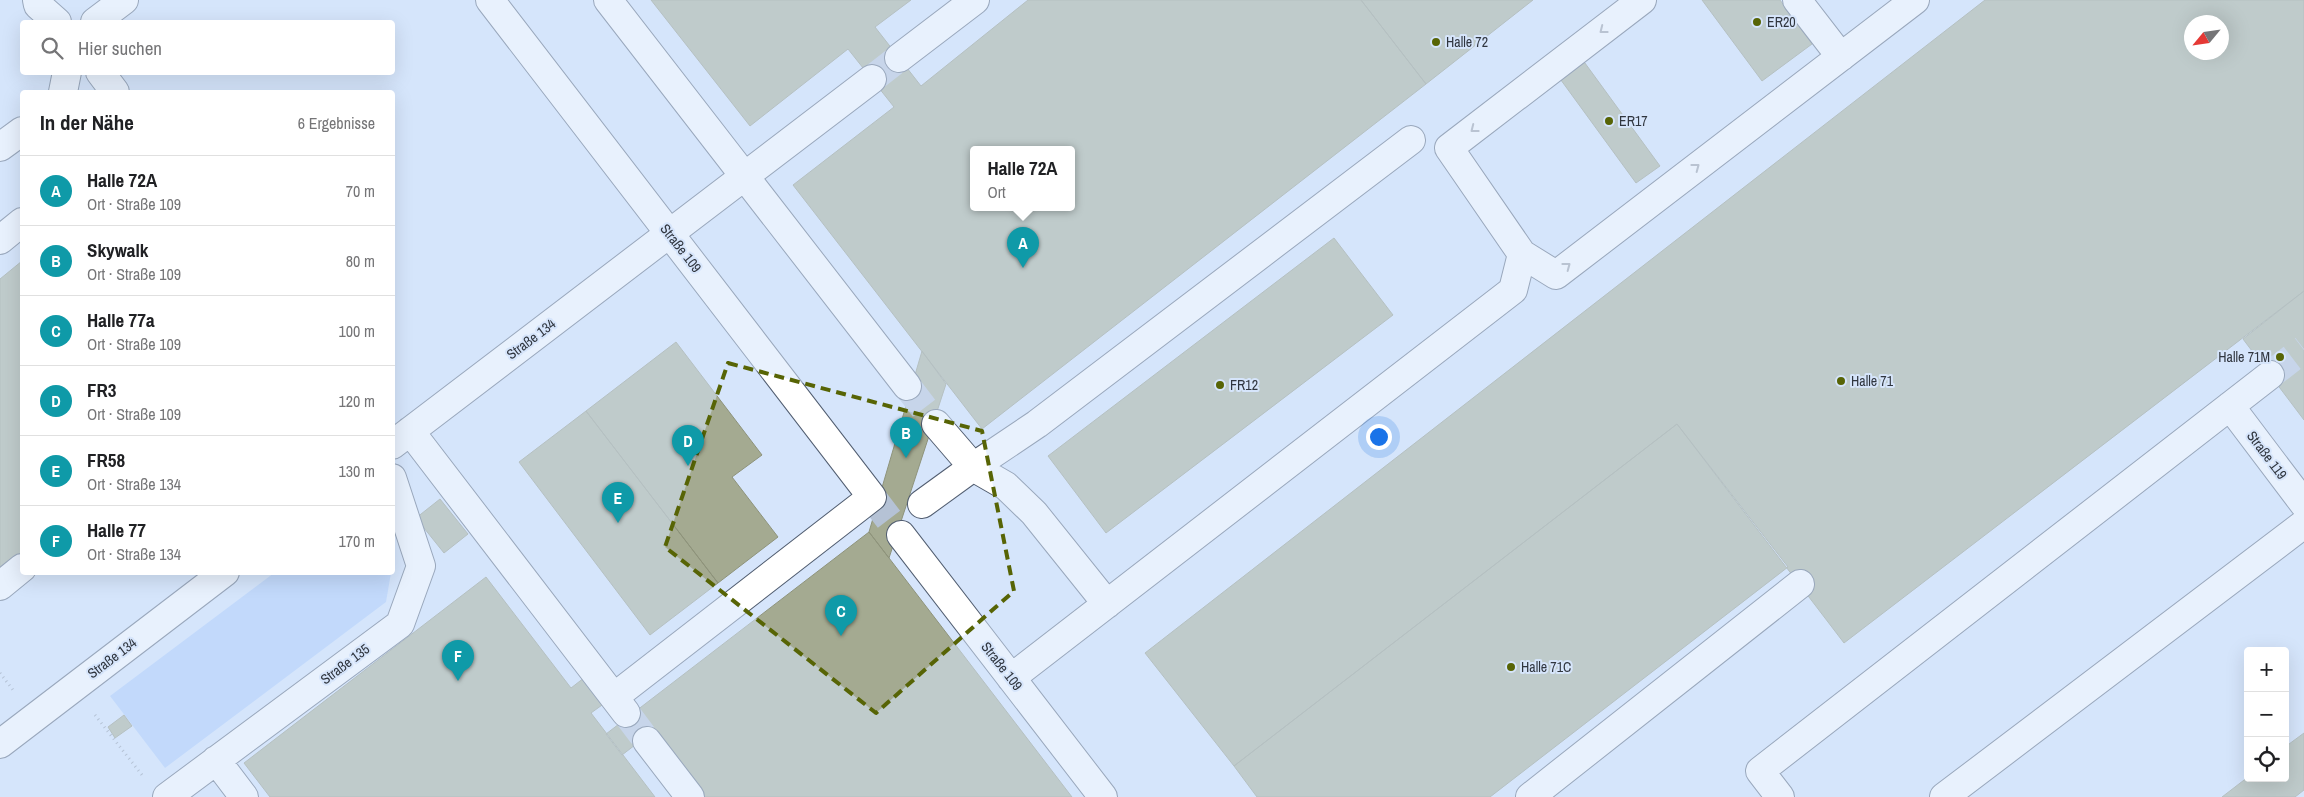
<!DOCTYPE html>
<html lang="de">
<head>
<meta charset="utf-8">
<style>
	:root { --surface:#fff; --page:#f2f2f2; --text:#202124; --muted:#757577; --line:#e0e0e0; --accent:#7c3aed }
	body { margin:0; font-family:"Archivo Narrow",sans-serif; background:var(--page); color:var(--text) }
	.controls { position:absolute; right:15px; bottom:15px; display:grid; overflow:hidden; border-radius:5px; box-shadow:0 5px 20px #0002 }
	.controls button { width:45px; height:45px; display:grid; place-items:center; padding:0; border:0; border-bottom:1px solid var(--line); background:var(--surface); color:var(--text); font:25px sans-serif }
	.compass { position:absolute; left:2184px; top:15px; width:45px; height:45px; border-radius:50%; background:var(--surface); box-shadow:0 5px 20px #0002; rotate:241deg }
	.you { position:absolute; left:1378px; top:436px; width:18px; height:18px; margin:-12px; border:4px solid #fff; border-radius:50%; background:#1a73e8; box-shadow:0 0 0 8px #1a73e833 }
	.badge { display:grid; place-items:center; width:32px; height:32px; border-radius:50%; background:var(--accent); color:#fff; font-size:16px; font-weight:700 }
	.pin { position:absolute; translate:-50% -41px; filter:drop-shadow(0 1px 2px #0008) }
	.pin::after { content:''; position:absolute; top:26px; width:18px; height:15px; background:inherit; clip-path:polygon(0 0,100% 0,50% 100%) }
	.popup { position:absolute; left:970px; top:146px; width:105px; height:65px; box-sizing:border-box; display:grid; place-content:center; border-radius:5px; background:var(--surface); filter:drop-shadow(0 1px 4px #0005); font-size:16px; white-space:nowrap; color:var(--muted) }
	.popup b { font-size:19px; color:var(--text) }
	.popup::after { content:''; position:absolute; left:50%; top:100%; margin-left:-10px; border:10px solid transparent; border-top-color:var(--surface) }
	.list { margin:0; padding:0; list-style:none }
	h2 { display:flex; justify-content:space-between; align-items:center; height:65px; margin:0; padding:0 20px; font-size:21px }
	h2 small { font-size:16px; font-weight:400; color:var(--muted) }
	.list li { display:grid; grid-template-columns:32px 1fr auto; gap:15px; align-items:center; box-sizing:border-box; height:70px; padding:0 20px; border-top:1px solid var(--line) }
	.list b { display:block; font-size:19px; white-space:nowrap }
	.list p { margin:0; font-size:16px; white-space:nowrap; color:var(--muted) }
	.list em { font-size:16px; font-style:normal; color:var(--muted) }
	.icon { flex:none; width:28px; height:28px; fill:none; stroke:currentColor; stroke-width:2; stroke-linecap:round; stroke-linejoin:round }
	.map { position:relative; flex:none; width:2304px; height:797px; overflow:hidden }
	.search { position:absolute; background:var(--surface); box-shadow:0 5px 20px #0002; left:20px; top:20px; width:375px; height:55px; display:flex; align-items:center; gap:12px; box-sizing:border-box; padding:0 18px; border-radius:5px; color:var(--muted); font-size:19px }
	.panel { position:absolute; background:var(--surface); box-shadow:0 5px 20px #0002; left:20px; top:90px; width:375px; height:485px; border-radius:5px }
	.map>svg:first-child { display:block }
</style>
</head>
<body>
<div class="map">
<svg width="2304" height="797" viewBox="0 0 2304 797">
	<rect width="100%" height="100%" fill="#d6e5fb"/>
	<path fill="#abcbfa" d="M274 573H391L386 602 165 768 110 696Z"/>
	<path fill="#a4aa91" stroke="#8e937b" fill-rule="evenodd" d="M651 0H911L875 27 921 86 1028 0H1361L1426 84 982 429 793 185 894 107 848 49 750 126ZM974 149H1072V207H974Z
		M1361 0H1533L1426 84Z
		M1702 0H1780L1812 44 1762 81Z
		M1985 0H2304V291L1844 643 1677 424 1234 766 1145 653ZM2192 22H2222V52H2192Z
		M1582 59 1660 166 1636 183 1558 76Z
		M1334 238 1393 315 1106 533 1048 456Z
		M22 261V555L0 573V279Z
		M2304 291V420L2243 339Z
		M676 342 762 455 732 477 778 537 718 583 586 411Z
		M922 351 946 384 889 558 869 532Z
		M586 411 718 583 650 635 519 462Z
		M1677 424 1788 567 1490 797H1257L1234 766Z
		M440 499 468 534 444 553 416 518Z
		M869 532 889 558 1072 797H695L632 714Z
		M486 577 571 688 589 674 609 700 591 713 655 797H270L244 763Z
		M632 714 648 735 622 755 606 734Z
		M124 715 132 726 115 738 108 727Z
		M2304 733V790L2295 797H2222L2248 777 2285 778V747Z"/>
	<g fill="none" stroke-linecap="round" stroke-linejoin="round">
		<path stroke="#b5c2d5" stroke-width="28" stroke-dasharray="28 14" stroke-linecap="butt" d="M872 79 899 58
			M2270 375 2304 349
			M907 386 936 424
			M872 497 901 535
			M626 713 647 741"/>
		<g stroke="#515d70" stroke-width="30">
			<path id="minor" d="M37 0 38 5 57 22
				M490 0 872 497 614 697
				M608 0 907 386
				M1642 0 1449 148 1522 254 1556 275 1915 0
				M1797 0 1841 57
				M95 22 124 0
				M899 58 975 0
				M100 72 115 92
				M63 92 67 72
				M0 147 22 131
				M0 240 22 222
				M2230 406 2304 504
				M410 431 626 713
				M392 445 872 79
				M922 504 973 467 936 424
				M901 535 1103 797
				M0 586 22 568
				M1107 604 1034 513 1006 486 973 467 1037 424 1411 140
				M1011 678 1513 290 1522 254
				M647 741 690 797
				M0 744 225 572
				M216 760 244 797
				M167 797 400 624 421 566 392 478
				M1530 797 1800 584
				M1780 797 1760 771 2270 375
				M1944 797 2304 524"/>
		</g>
		<path stroke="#8e99a9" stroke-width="3" stroke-dasharray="1 4" stroke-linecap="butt" d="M0 673 13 690
			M95 715 142 775"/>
		<use href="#minor" stroke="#fff" stroke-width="28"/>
	</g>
	<defs><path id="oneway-chevron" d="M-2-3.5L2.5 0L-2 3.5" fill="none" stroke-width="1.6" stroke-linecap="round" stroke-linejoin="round" transform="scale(1.25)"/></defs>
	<g stroke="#989a9f">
		<use href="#oneway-chevron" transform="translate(1603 30) rotate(142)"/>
		<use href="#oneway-chevron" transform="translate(1474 129) rotate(142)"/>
		<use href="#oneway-chevron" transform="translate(1696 167) rotate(-37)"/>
		<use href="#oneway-chevron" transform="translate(1567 266) rotate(-37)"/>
	</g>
	<path d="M0 0H2304V797H0ZM728 363 982 431 1014 591 876 713 665 547Z" fill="#d6e5fb" fill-opacity=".55" fill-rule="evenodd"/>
	<path fill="none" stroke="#576405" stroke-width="4" stroke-dasharray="10 6" stroke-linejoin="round" d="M728 363 982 431 1014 591 876 713 665 547Z"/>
	<g fill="#576405" stroke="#d6e5fb" stroke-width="2">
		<circle cx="1757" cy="22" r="5"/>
		<circle cx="1436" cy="42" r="5"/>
		<circle cx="1609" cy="121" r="5"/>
		<circle cx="2280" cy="357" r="5"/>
		<circle cx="1841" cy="381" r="5"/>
		<circle cx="1220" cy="385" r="5"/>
		<circle cx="1511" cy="667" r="5"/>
	</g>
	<g text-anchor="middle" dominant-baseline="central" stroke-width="4" stroke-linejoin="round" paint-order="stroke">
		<g font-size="14" fill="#30363f" stroke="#d6e5fb" text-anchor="start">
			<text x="1767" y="22">ER20</text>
			<text x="1446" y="42">Halle 72</text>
			<text x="1619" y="121">ER17</text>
			<text x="2270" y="357" text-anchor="end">Halle 71M</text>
			<text x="1851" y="381">Halle 71</text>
			<text x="1230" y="385">FR12</text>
			<text x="1521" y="667">Halle 71C</text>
		</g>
		<g font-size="14" fill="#30363f" stroke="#d6e5fb">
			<text transform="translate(681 248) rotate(52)">Straße 109</text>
			<text transform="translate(531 339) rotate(-37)">Straße 134</text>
			<text transform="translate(2267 455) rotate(53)">Straße 119</text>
			<text transform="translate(112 658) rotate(-37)">Straße 134</text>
			<text transform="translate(345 664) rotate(-37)">Straße 135</text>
			<text transform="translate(1002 666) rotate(52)">Straße 109</text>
		</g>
	</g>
</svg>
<div class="controls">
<button>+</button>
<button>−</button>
<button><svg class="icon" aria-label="locate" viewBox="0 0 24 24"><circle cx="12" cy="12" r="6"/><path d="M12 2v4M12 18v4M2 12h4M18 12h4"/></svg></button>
</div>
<svg class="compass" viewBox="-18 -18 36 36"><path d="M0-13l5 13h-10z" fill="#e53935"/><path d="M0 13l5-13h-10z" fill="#757577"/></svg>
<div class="you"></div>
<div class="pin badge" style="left:1023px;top:268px;background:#0f9aa8">A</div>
<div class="popup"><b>Halle 72A</b>Ort</div>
<div class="pin badge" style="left:906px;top:458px;background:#0f9aa8">B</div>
<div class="pin badge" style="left:841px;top:636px;background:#0f9aa8">C</div>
<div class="pin badge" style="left:688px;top:466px;background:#0f9aa8">D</div>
<div class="pin badge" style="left:618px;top:523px;background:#0f9aa8">E</div>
<div class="pin badge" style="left:458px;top:681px;background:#0f9aa8">F</div>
<div class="search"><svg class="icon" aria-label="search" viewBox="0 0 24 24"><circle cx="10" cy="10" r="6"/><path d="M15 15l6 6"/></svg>Hier suchen</div>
<section class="panel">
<h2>In der Nähe<small>6 Ergebnisse</small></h2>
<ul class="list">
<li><span class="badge" style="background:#0f9aa8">A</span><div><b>Halle 72A</b><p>Ort · Straße 109</p></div><em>70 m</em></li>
<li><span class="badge" style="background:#0f9aa8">B</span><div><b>Skywalk</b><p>Ort · Straße 109</p></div><em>80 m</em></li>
<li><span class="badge" style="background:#0f9aa8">C</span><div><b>Halle 77a</b><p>Ort · Straße 109</p></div><em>100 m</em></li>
<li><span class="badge" style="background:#0f9aa8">D</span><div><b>FR3</b><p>Ort · Straße 109</p></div><em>120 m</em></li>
<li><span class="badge" style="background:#0f9aa8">E</span><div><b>FR58</b><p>Ort · Straße 134</p></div><em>130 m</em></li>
<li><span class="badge" style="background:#0f9aa8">F</span><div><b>Halle 77</b><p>Ort · Straße 134</p></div><em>170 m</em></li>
</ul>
</section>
</div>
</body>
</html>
